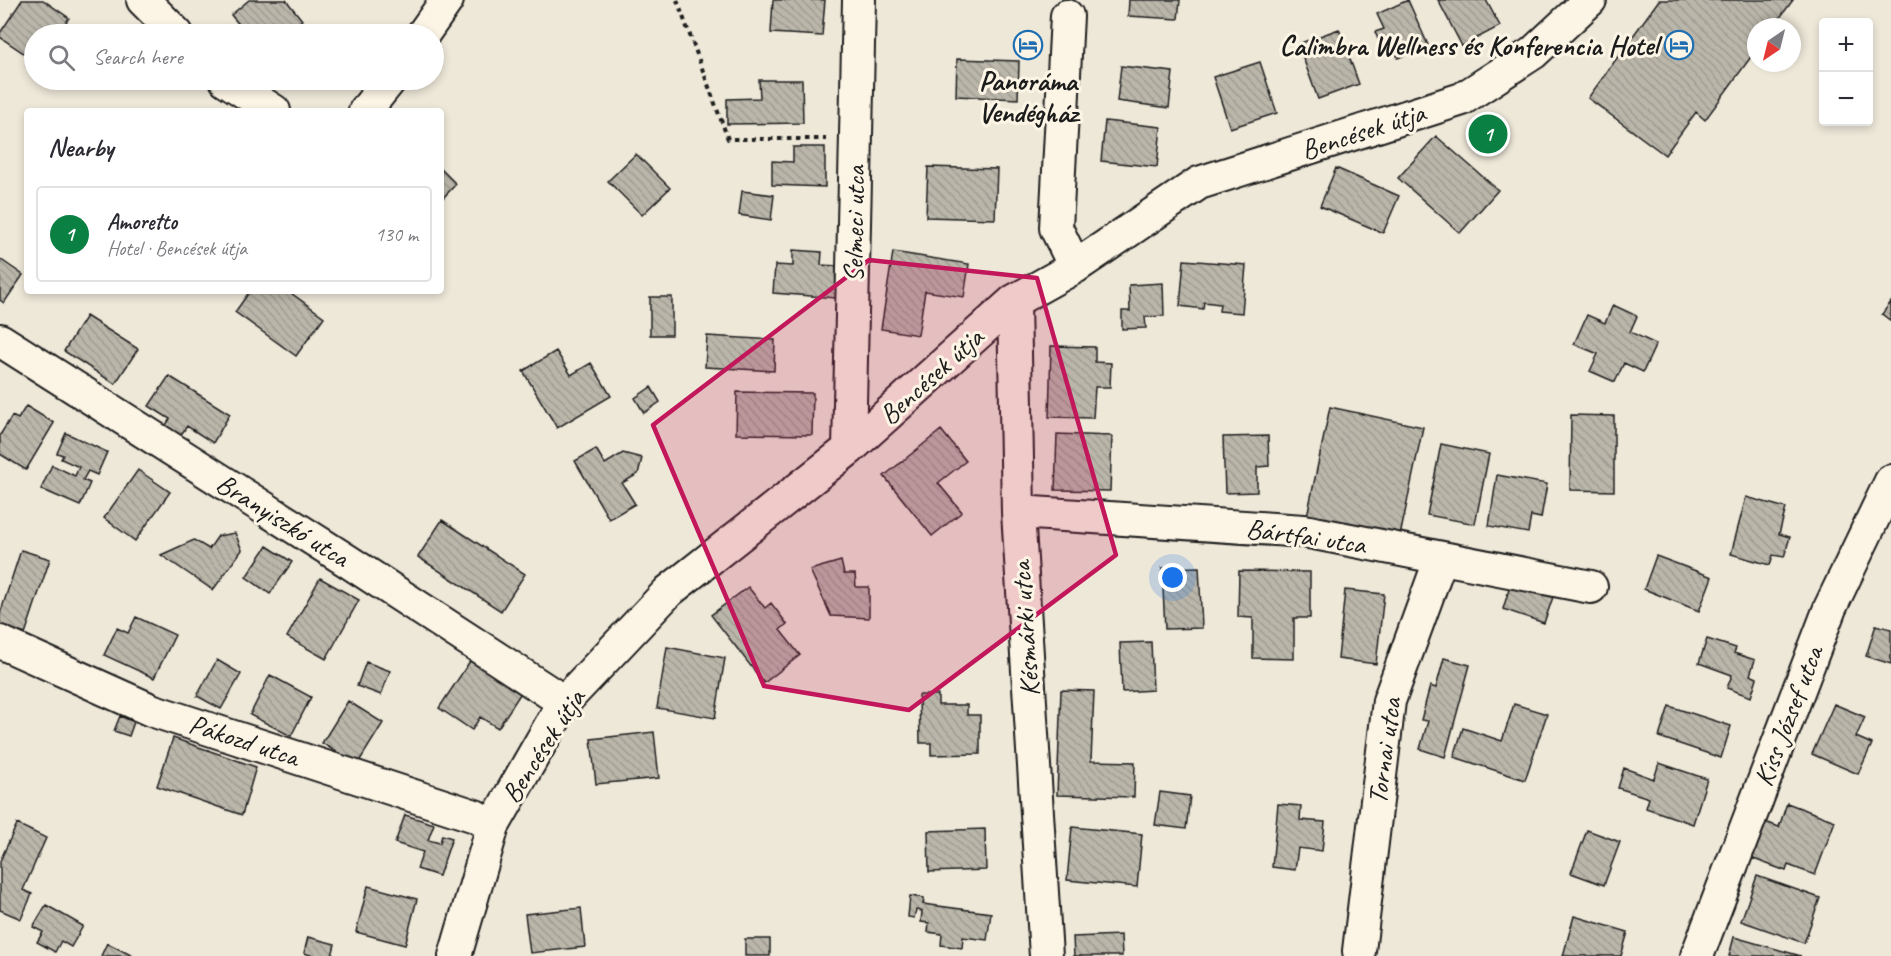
<!DOCTYPE html>
<html lang="en">
<head>
<meta charset="utf-8">
<style>
	:root { --surface:#fff; --page:#f7f7f7; --text:#2b2b33; --muted:#7c7c81; --line:#e1e1e2; --accent:#0b8043 }
	body { margin:0; font-family:Caveat,sans-serif; background:var(--page); color:var(--text) }
	.controls { position:absolute; right:18px; top:18px; display:grid; overflow:hidden; border-radius:6px; box-shadow:0 3px 9px #0003 }
	.controls button { width:54px; height:54px; display:grid; place-items:center; padding:0; border:0; border-bottom:2px solid var(--line); background:var(--surface); color:var(--text); font:30px sans-serif }
	.compass { position:absolute; left:1747px; top:18px; width:54px; height:54px; border-radius:50%; background:var(--surface); box-shadow:0 3px 9px #0003; rotate:215deg }
	.you { position:absolute; left:1173px; top:578px; width:21px; height:21px; margin:-15px; border:4px solid #fff; border-radius:50%; background:#1a73e8; box-shadow:0 0 0 9px #1a73e833 }
	.badge { display:grid; place-items:center; width:39px; height:39px; border-radius:50%; background:var(--accent); color:#fff; font-size:20px; font-weight:700 }
	.pin { position:absolute; translate:-50% -50%; border:3px solid #fff; box-shadow:0 2px 6px #0006 }
	.list { margin:0; padding:0; list-style:none }
	h2 { display:flex; justify-content:space-between; align-items:center; height:78px; margin:0; padding:0 24px; font-size:26px }
	h2 small { font-size:20px; font-weight:400; color:var(--muted) }
	.list li { display:grid; grid-template-columns:39px 1fr auto; gap:18px; align-items:center; box-sizing:border-box; height:96px; margin:0 12px 12px; padding:0 12px; border:2px solid var(--line); border-radius:6px }
	.list b { display:block; font-size:22px; white-space:nowrap }
	.list p { margin:0; font-size:20px; white-space:nowrap; color:var(--muted) }
	.list em { font-size:20px; font-style:normal; color:var(--muted) }
	.icon { flex:none; width:33px; height:33px; fill:none; stroke:currentColor; stroke-width:2; stroke-linecap:round; stroke-linejoin:round }
	.map { position:relative; flex:none; width:1891px; height:956px; overflow:hidden }
	.search { position:absolute; background:var(--surface); box-shadow:0 3px 9px #0003; left:24px; top:24px; width:420px; height:66px; display:flex; align-items:center; gap:15px; box-sizing:border-box; padding:0 21px; border-radius:33px; color:var(--muted); font-size:22px }
	.panel { position:absolute; background:var(--surface); box-shadow:0 3px 9px #0003; left:24px; top:108px; width:420px; height:186px; border-radius:6px }
	.map>svg:first-child { display:block }
</style>
</head>
<body>
<div class="map">
<svg width="1891" height="956" viewBox="0 0 1891 956">
	<defs>
		<pattern id="building-back-hatch" width="6" height="6" patternUnits="userSpaceOnUse" patternTransform="scale(1.5)"><rect width="6" height="6" fill="#bab6aa"/><path d="M-1 5l2 2M0 0l6 6M5-1l2 2" fill="none" stroke="#9f9c92"/></pattern>
	</defs>
	<rect width="100%" height="100%" fill="#eee8d9"/>
	<filter id="ink" filterUnits="userSpaceOnUse"><feTurbulence type="fractalNoise" baseFrequency=".0167" numOctaves="2"/><feDisplacementMap in="SourceGraphic" scale="12" xChannelSelector="R" yChannelSelector="G"/><feConvolveMatrix kernelMatrix="1 2 1 2 8 2 1 2 1" color-interpolation-filters="sRGB"/></filter>
	<g filter="url(#ink)">
		<path fill="url(#building-back-hatch)" stroke="#1c1c1c" stroke-width="1.5" d="M22 0H43L69 18 58 34H34V60L0 37V33Z
			M249 0H286L302 20 285 34H247L231 15Z
			M773 0H825L822 36 771 33Z
			M1129 0H1180L1178 19 1128 16Z
			M1408 0 1428 45 1398 58 1394 49 1384 53 1375 32 1384 29 1377 14Z
			M1438 0H1486L1500 26 1462 46Z
			M1659 0H1793L1773 27H1756V50L1705 120 1696 112 1665 155 1588 98Z
			M1339 29 1359 84 1318 99 1298 44Z
			M957 59 1019 61 1018 99 956 96Z
			M1260 62 1277 113 1230 128 1213 77Z
			M1121 66 1173 72 1169 108 1117 101Z
			M759 80H802L803 123 727 124V99L760 98Z
			M1105 121 1161 127 1157 167 1101 161Z
			M1436 136 1498 190 1460 233 1398 178Z
			M793 147H825V187L772 185V161L793 162Z
			M636 154 670 188 642 215 608 181Z
			M928 167 997 169 995 219 926 217Z
			M1336 168 1399 196 1383 233 1320 206Z
			M441 169 456 184 441 200Z
			M742 191 774 195 771 220 739 215Z
			M793 250 822 252 821 265 838 266 836 298 773 293 775 265 793 266Z
			M893 252 969 264 964 297 925 291 918 335 881 329Z
			M0 259 23 275 4 303 0 300Z
			M1184 260 1246 265 1242 313 1219 311 1220 304 1204 302 1203 309 1180 306Z
			M1163 283 1164 316 1145 317 1146 328 1122 329V311H1130L1129 285Z
			M250 291H288L324 317 296 356 235 312Z
			M650 297H672V335H650Z
			M1891 302V321L1882 314Z
			M1613 305 1637 316 1630 332 1656 344 1643 372 1624 363 1615 382 1590 371 1598 354 1574 344 1587 315 1605 323Z
			M86 316 138 349 115 384 64 351Z
			M707 336 775 340 774 371 705 367Z
			M1051 346 1095 347V362L1111 363 1110 387H1095L1093 418 1049 417Z
			M556 351 571 375 591 363 611 396 557 428 523 371Z
			M169 376 230 414 213 443 187 426 178 439 163 429 170 419 149 406Z
			M651 387 660 402 644 413 635 398Z
			M737 392 813 393 812 435 736 434Z
			M26 406 54 423 26 470 0 454V435L12 416 18 419Z
			M1330 407 1423 427 1400 536 1307 516Z
			M1571 415 1614 416V491L1570 490Z
			M941 430 966 461 938 483 962 512 932 536 884 476Z
			M66 433 107 452 97 475 88 471 83 480 90 483 80 506 41 489 52 465 75 476 79 467 61 459 63 455 57 453Z
			M1057 434 1112 436 1110 491 1055 490Z
			M1268 436 1269 466 1257 467V492L1225 493 1223 437Z
			M1441 444 1489 454 1475 524 1427 515Z
			M596 449 605 464 623 453 642 458 638 474 622 483 635 504 609 519 575 461Z
			M138 470 170 492 135 541 104 518Z
			M1497 475 1547 484 1541 518 1531 516 1528 533 1489 526Z
			M1746 497 1786 508 1779 534 1790 537 1784 557 1773 555 1770 565 1731 554Z
			M442 520 525 574 501 611 418 557Z
			M235 533 242 550 213 590 161 555 194 540 209 549 218 536Z
			M267 546 292 562 270 594 246 577Z
			M21 550 50 559 25 634 0 625V614Z
			M1656 556 1712 577 1699 611 1644 589Z
			M841 561 844 574H855L856 587H869V618L831 616 810 570Z
			M1199 567 1202 628 1165 629 1162 568Z
			M1239 571 1310 572V618H1294V659L1253 658V618L1238 617Z
			M320 578 359 600 326 659 287 637Z
			M1511 583 1553 597 1544 623 1503 609Z
			M748 587 765 608 771 603 787 624 780 630 800 655 764 683 711 615Z
			M1345 590 1384 594 1376 664 1338 659Z
			M136 617 175 635 154 678 104 655 117 628 128 633Z
			M1876 625 1891 629V664L1866 656Z
			M1707 639 1736 648 1734 653 1755 660 1750 675 1757 678 1751 697 1727 688 1732 675 1699 663Z
			M1151 642 1153 690 1122 692 1120 643Z
			M667 647 725 658 715 718 657 708Z
			M474 655 524 688 498 728 480 717 472 730 439 708Z
			M1444 658 1470 665 1445 757 1420 749 1428 721 1421 720 1430 686 1436 688Z
			M217 660 241 674 221 709 197 696Z
			M366 662 390 671 381 695 357 686Z
			M270 675 311 697 291 736 250 715Z
			M1061 690 1094 691 1091 761 1135 762 1134 797 1057 795Z
			M919 695H938V705H967V715H980V754L931 755V743H920Z
			M348 701 383 723 357 765 322 743Z
			M1514 704 1547 714 1525 780 1454 757 1463 728 1502 741Z
			M1834 704 1865 717 1856 737 1872 744 1858 774 1812 754Z
			M1669 706 1731 726 1721 758 1659 737Z
			M120 716 134 722 129 736 114 731Z
			M654 732 659 778 596 784 591 739Z
			M173 738 256 767 242 815 157 786Z
			M1659 763 1707 779 1693 824 1646 808 1649 798 1618 788 1624 768 1654 779Z
			M1160 792 1190 796 1186 829 1155 825Z
			M1787 803 1835 821 1815 875 1788 865 1786 871 1751 858 1765 822 1779 827Z
			M1278 804 1301 806 1300 820 1325 822 1322 851 1298 848 1295 870 1272 867Z
			M405 815 434 824 428 840 440 843 442 835 452 838 439 876 417 869 423 852 395 843Z
			M17 824 46 838 23 890 32 894 21 919 0 910V861Z
			M1072 827 1142 834 1137 887 1067 880Z
			M985 829 986 870 929 872 928 831Z
			M1587 830 1620 842 1604 885 1571 873Z
			M1757 876 1820 898 1804 943 1741 921Z
			M368 886 417 899 405 945 356 932Z
			M910 896 924 898 923 904 991 913 987 940 963 937 962 948 941 945 942 934 928 932 929 923 921 922 922 911 916 910 914 918 908 917Z
			M46 905 83 926 71 947 61 941 55 952 37 942 43 932 33 927Z
			M581 908 585 947 530 953 525 914Z
			M1574 916 1628 932 1621 956H1563Z
			M1121 935 1122 956H1074L1073 937Z
			M308 937 335 944 332 956H314L304 953Z
			M1734 937 1801 956H1729Z
			M745 939H770V956H745Z
			M107 943 133 956H101Z"/>
		<g fill="none" stroke-linecap="round" stroke-linejoin="round">
			<g stroke="#1c1c1c" stroke-width="36">
				<path id="minor" d="M143 0 177 34
					M1067 16 1056 228 1075 267
					M423 34 447 0
					M226 80 274 111
					M365 111 390 80
					M1014 301 1018 512 1046 956
					M0 340 346 560 564 702
					M849 449 859 0
					M1018 512 1304 531 1591 587
					M0 642 151 710 475 816 493 826
					M1359 951 1389 701 1441 558
					M455 956 493 826 564 702 669 591 849 449 1014 301 1075 267 1199 183 1462 99 1533 53 1590 0
					M1697 956 1830 608 1891 481"/>
			</g>
			<path stroke="#1c1c1c" stroke-width="4" stroke-dasharray="4.5 4.5" stroke-linecap="butt" d="M677 0 728 139H826"/>
			<use href="#minor" stroke="#fcf5e5" stroke-width="32"/>
		</g>
	</g>
	<path fill="#c2185b" fill-opacity="0.2" stroke="#c2185b" stroke-width="4.5" stroke-linejoin="round" d="M869 260 1037 278 1116 555 909 710 764 686 653 425Z"/>
	<defs>
		<g id="hotel-ring" transform="scale(1.5)"><circle r="9.5" fill="#fcf5e5" stroke="#1f6fb2" stroke-width="1.5"/><path d="M-6-4.5h1.5V1H6V5H4.5V3h-9V5H-6ZM-4 0a1.8 1.8 0 1 1 3.6 0ZM.5 0V-2.5h3Q6-2.5 6 0Z" fill="#1f6fb2"/></g>
	</defs>
	<g fill-rule="evenodd">
		<use href="#hotel-ring" x="1028" y="45"/>
		<use href="#hotel-ring" x="1679" y="45"/>
	</g>
	<g text-anchor="middle" dominant-baseline="central" stroke-width="6" stroke-linejoin="round" paint-order="stroke">
		<g font-size="28" font-weight="bold" fill="#1c1c1c" stroke="#fcf5e5" text-anchor="end">
			<text x="1658" y="45">Calimbra Wellness és Konferencia Hotel</text>
			<text x="1028" y="80" text-anchor="middle">Panoráma<tspan x="1028" dy="32">Vendégház</tspan></text>
		</g>
		<g font-size="28" fill="#1c1c1c" stroke="#fcf5e5">
			<text transform="translate(1363 131) rotate(-18)">Bencések útja</text>
			<text transform="translate(854 224) rotate(-89)">Selmeci utca</text>
			<text transform="translate(931 376) rotate(-42)">Bencések útja</text>
			<text transform="translate(283 520) rotate(32)">Branyiszkó utca</text>
			<text transform="translate(1306 536) rotate(8)">Bártfai utca</text>
			<text transform="translate(1025 629) rotate(-94)">Késmárki utca</text>
			<text transform="translate(1788 716) rotate(-69)">Kiss József utca</text>
			<text transform="translate(244 740) rotate(18)">Pákozd utca</text>
			<text transform="translate(543 746) rotate(-57)">Bencések útja</text>
			<text transform="translate(1384 751) rotate(-82)">Tornai utca</text>
		</g>
	</g>
</svg>
<div class="controls">
<button>+</button>
<button>−</button>
</div>
<svg class="compass" viewBox="-18 -18 36 36"><path d="M0-13l5 13h-10z" fill="#e53935"/><path d="M0 13l5-13h-10z" fill="#7c7c81"/></svg>
<div class="you"></div>
<div class="pin badge" style="left:1488px;top:134px">1</div>
<div class="search"><svg class="icon" aria-label="search" viewBox="0 0 24 24"><circle cx="10" cy="10" r="6"/><path d="M15 15l6 6"/></svg>Search here</div>
<section class="panel">
<h2>Nearby<small></small></h2>
<ul class="list">
<li><span class="badge">1</span><div><b>Amoretto</b><p>Hotel · Bencések útja</p></div><em>130 m</em></li>
</ul>
</section>
</div>
</body>
</html>
